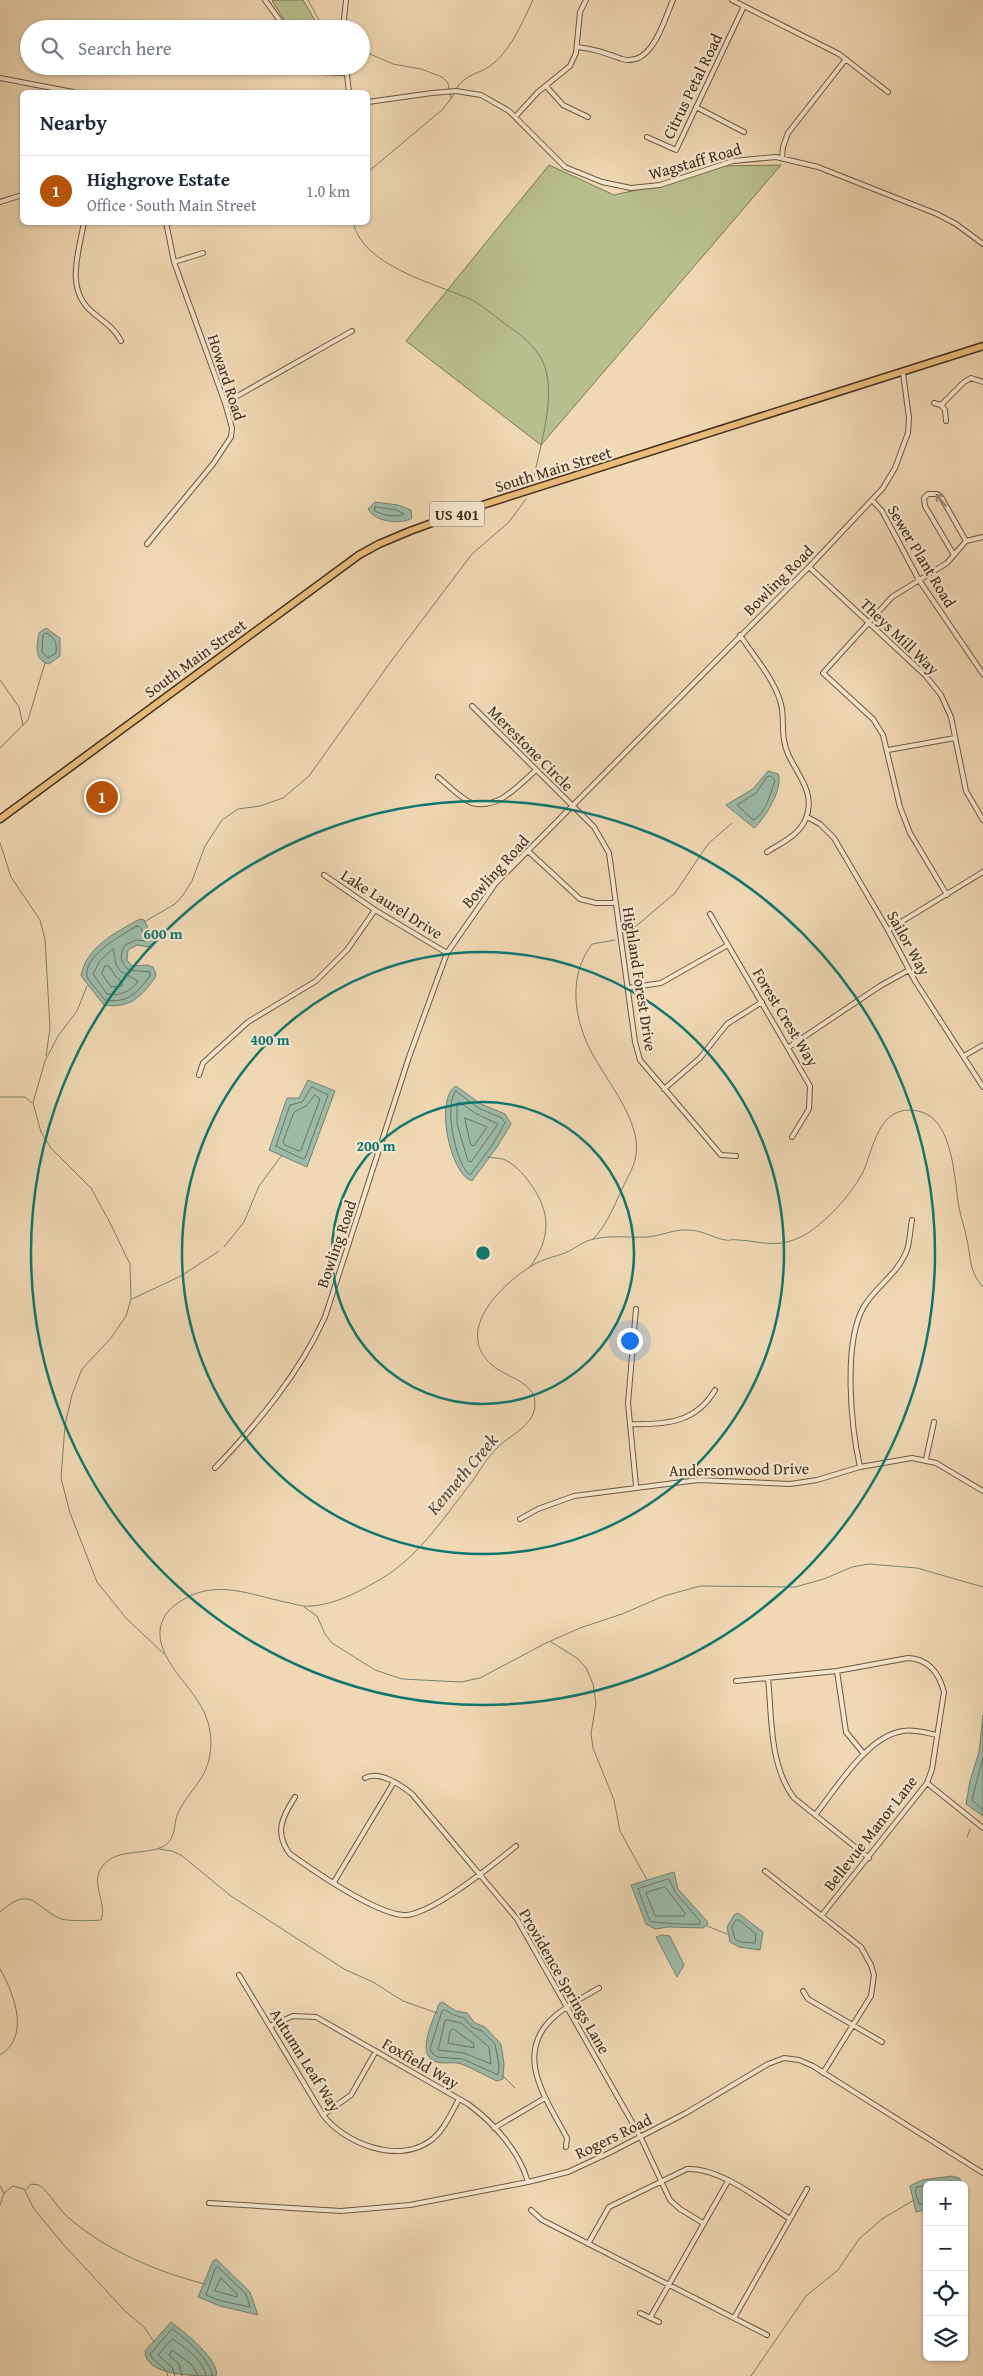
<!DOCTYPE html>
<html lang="en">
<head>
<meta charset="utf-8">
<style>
	:root { --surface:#fff; --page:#f6f6f7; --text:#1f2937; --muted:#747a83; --line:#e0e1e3; --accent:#b45309 }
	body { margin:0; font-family:"Gentium Book Plus",serif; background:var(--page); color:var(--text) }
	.controls { position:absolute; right:15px; bottom:15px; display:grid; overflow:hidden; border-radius:8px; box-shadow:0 1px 4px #0004 }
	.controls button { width:45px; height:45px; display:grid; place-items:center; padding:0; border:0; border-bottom:1px solid var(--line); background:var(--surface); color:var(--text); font:25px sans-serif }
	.you { position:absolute; left:629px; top:1340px; width:18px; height:18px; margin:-12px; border:4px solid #fff; border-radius:50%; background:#1a73e8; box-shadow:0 0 0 8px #1a73e833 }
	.badge { display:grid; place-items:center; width:32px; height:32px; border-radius:50%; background:var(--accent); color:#fff; font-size:16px; font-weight:700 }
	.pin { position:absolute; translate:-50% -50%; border:2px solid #fff; box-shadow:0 1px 5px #0006 }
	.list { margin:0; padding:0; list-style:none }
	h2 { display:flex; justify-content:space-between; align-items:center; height:65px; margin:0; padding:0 20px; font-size:21px }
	h2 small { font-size:16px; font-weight:400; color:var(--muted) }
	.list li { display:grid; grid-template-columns:32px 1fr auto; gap:15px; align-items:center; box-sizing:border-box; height:70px; padding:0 20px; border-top:1px solid var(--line) }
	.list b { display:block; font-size:19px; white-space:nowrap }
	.list p { margin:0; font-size:16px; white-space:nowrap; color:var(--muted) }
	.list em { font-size:16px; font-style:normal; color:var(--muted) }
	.icon { flex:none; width:28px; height:28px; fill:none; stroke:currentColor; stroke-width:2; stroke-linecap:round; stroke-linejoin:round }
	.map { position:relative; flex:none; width:983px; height:2376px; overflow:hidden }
	.search { position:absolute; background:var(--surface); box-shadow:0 1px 4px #0004; left:20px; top:20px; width:350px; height:55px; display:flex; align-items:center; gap:12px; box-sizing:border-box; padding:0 18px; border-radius:28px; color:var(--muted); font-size:19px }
	.panel { position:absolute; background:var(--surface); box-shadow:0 1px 4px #0004; left:20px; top:90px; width:350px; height:135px; border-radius:8px }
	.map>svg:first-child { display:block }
</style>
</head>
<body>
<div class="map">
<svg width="983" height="2376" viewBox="0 0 983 2376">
	<rect width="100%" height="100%" fill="#f0d8b4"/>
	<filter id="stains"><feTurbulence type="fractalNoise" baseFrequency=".004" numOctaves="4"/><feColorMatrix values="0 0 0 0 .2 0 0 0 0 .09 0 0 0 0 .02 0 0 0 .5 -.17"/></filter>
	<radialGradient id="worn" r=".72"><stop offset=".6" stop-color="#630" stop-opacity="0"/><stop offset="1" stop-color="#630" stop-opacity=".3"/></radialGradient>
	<path fill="#b8bf8e" stroke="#7c7654" d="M274 0H303L320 29H290L272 1Z
		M549 165 614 195 668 183 717 166 781 165 541 445 406 341Z"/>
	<path fill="#9bbba8" stroke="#778270" d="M375 502 398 505 411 510 412 518C402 525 374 522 368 509Z
		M46 628 60 638V656L49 664C33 660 37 645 39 633Z
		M768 771 778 774C784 787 765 819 754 828L726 805 753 789Z
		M140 919 144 920 155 942 148 947 137 945 128 950 127 960 132 966 147 965 153 967 156 974 155 978C141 997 129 1009 104 1005L81 976C86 947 116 932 140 919Z
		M308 1080 335 1091 307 1167 269 1150 287 1098H299Z
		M456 1086 481 1104 505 1114 511 1124 497 1147 472 1181C450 1175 434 1098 456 1086Z
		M983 1715V1816L966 1804 970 1781 979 1752Z
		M674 1872 678 1889 707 1921 708 1924 703 1928 668 1927 655 1929 646 1924 631 1885Z
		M738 1913 763 1932 760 1950 739 1947 730 1942 727 1927 734 1915Z
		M662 1935 670 1936 684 1965 677 1977 656 1937Z
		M442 2002 456 2011 467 2013 475 2023 485 2027 501 2044 504 2064 503 2079 497 2081C485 2076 473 2068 461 2064 453 2061 442 2065 434 2061 416 2052 434 2019 439 2004Z
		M952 2176 959 2178 964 2185H927V2209L916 2212 910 2186 922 2180Z
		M216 2259 250 2292 258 2315 220 2306 198 2297 213 2261Z
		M171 2322C183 2331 221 2361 216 2376 196 2376 144 2376 145 2351Z"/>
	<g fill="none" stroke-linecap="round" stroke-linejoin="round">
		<path stroke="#6e7462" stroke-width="1" d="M375 507 397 510 404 514C397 518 382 515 375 511Z
			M46 633C55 637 57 643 56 653L48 658 42 652 43 635Z
			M771 776 775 780C771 793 765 815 753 820L737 805 756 793 767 777Z
			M137 926 140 927 147 941 136 940 125 945C119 954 120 964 129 970L150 972V976C138 992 127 1004 105 1000L88 979C79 958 123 934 137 926Z
			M113 949 116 964 120 971 138 981C132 991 119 997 107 994L93 974 100 961Z
			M105 966H109L116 977 122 982V986L111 987 102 974Z
			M312 1087 328 1095 305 1158 303 1159 276 1146 290 1105 302 1102Z
			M456 1091 478 1108 502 1118 505 1123 493 1144 470 1175C456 1165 443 1105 456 1091Z
			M315 1095 320 1099 301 1150 299 1151 285 1145 283 1142 294 1112 306 1106Z
			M459 1102 475 1113 498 1124 471 1162 468 1161 457 1124V1104Z
			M465 1118 487 1127 474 1146 471 1145Z
			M983 1757 972 1800 983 1810
			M669 1879 675 1892 700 1921V1924C693 1925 654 1923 650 1921L638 1889Z
			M665 1887 685 1913 684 1916H655L646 1893Z
			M736 1920H739L756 1934 755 1943 740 1942 735 1939 732 1928Z
			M445 2010 454 2015 464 2018 472 2027 482 2031 495 2044 499 2065 498 2075 463 2059 437 2057 432 2053 430 2049 442 2011Z
			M448 2020 461 2023 489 2047 491 2064 464 2053 438 2050 445 2021Z
			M453 2029 473 2043 474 2048 448 2043 450 2031Z
			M927 2205 919 2204 915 2190 917 2187 952 2181 959 2185
			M218 2267 246 2294 250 2307 221 2301 206 2295 215 2269Z
			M221 2278 237 2294V2297L215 2291Z
			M168 2376C167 2367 154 2363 150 2354L172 2329C184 2337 212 2361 212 2376
			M175 2376 172 2367 158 2355 172 2339C183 2345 205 2362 206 2376
			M182 2376 179 2364 169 2355 172 2350 192 2365 198 2376"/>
		<path stroke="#778270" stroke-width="1" d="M308 0 324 29
			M361 50 393 64 421 69 442 77 448 83 451 98
			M456 89C465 73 482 74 494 63 512 48 523 21 533 0
			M368 172 443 109 455 93
			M353 222C362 266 434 283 470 299 482 305 493 315 504 323 520 334 538 347 545 367 555 400 541 443 534 476
			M0 680 19 707 23 725
			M0 748 28 720 45 663
			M0 843 11 877 40 920 45 939 50 1028 46 1056
			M144 922 175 904 183 895 192 881 205 846 222 820 238 809 260 806 283 798 309 776 392 660 472 554 509 522 526 499
			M628 933 675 893 708 844 732 823
			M87 986 77 1011 58 1036 45 1061 33 1103 41 1132 51 1148 91 1188 109 1221 130 1264 131 1299 126 1316 111 1338 82 1369 72 1395 65 1425 61 1478 70 1513 97 1582 126 1618 164 1654
			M0 1097H25L32 1103
			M488 1157C492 1158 498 1158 503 1159 513 1163 523 1173 529 1182 551 1211 552 1237 530 1267
			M593 1239C606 1226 612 1210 620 1194 625 1181 634 1169 636 1155 641 1121 608 1083 593 1055 574 1021 567 977 592 944L615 940
			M224 1247 244 1222 259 1186 282 1155
			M132 1299 181 1276 219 1251
			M304 1607 317 1616 325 1634 332 1643 375 1670 402 1679 461 1682 480 1678 546 1643 580 1628 622 1614 664 1596 700 1586 795 1587 824 1579 852 1567 869 1564 917 1568 983 1587
			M551 1642 577 1658 586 1668 593 1684 596 1703 591 1734 593 1748 614 1800 620 1831 647 1880
			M967 1837 970 1829
			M159 1849 172 1851 181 1855 231 1896 344 1969 373 1982 403 2001 437 2013
			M0 1912C32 1884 34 1907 61 1919 68 1921 93 1921 101 1920 107 1903 92 1886 100 1870 113 1847 142 1856 162 1847 178 1839 172 1824 179 1811 193 1784 210 1778 211 1743 211 1730 207 1715 199 1703 184 1678 145 1646 166 1614 171 1607 179 1602 186 1598 218 1580 252 1595 285 1602 293 1603 301 1607 310 1606 335 1605 360 1591 381 1579 418 1557 442 1520 468 1487 479 1473 486 1458 499 1446 512 1434 536 1424 535 1403 535 1382 506 1377 493 1366 452 1331 502 1284 533 1265 543 1259 554 1257 565 1253 573 1250 579 1244 587 1241 606 1234 627 1238 647 1237 661 1236 674 1229 688 1230 700 1230 710 1236 721 1239 735 1242 724 1239 738 1240 759 1241 775 1248 796 1239 820 1230 850 1196 862 1174 874 1150 877 1103 918 1111 954 1118 954 1180 959 1207 961 1218 965 1229 967 1240 971 1258 969 1272 983 1287
			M707 1926 727 1934
			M0 1969C14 1993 31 2037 0 2055
			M503 2076 515 2088
			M0 2186 4 2193 0 2205
			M26 2190 31 2184 39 2185C51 2194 58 2209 70 2219 108 2251 157 2272 205 2284
			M4 2193 13 2186 24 2189 34 2209 63 2244 126 2312 144 2327 154 2342
			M751 2376 806 2296 838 2270 859 2239 882 2219 914 2200"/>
		<g stroke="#6d5841" stroke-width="6">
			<path id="minor" d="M265 0 286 29
				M732 0 839 54 888 92
				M343 29 346 0
				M577 47C595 49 605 53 622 59 652 68 664 20 673 0
				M313 66 319 72 346 73
				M346 66 349 92
				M0 78 73 92
				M546 86 563 105 588 117
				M368 102 432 93 456 91 481 95 509 111 565 167 602 182 631 188 660 185 733 161 776 157 818 167 937 214 956 224 983 244
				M696 107 744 132
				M515 117 538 92 570 66 576 53 580 12 586 0
				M647 137 676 150 744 6
				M782 158 783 147 788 133 846 59
				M0 202 22 195
				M84 222C79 252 65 288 91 311 102 321 114 327 121 341
				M174 262 203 253
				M225 403 352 331
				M934 403 941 405 964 382 971 378 983 382
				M941 405 945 410 946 421
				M873 501 882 511 919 580 983 674
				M147 544 213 464 231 437 232 428 225 403 174 262 166 222
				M954 555 925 506 924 498 928 494H937L941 497 966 541
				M809 567 925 675 941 695 951 717 966 791 983 820
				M740 635C754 657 778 683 782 709 784 725 781 738 788 754 797 774 816 793 806 818 800 835 781 843 767 852
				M472 706 594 827 609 853 635 1042 640 1060 721 1155 736 1156
				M888 750 955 738
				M438 777C447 784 461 799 472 803 498 810 518 786 536 770
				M807 817 820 824 834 838 888 930 915 981 983 1087
				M528 851 580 899 596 903H614
				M324 875 375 910 447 953
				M947 895 910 833 900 807 883 735 873 719 823 673 892 597 947 563 966 541 983 537
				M710 914 810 1086 809 1109 792 1137
				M888 930 983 872
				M628 988 661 983 728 945
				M789 1047 880 986 909 970
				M964 1056 983 1045
				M199 1075 203 1063 248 1022 316 981 347 950 375 910
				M664 1089 700 1058 727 1024 762 1002
				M630 1424C665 1425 696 1423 715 1390
				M926 1459 934 1422
				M860 1467C851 1427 843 1345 863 1308 875 1287 898 1274 907 1250 910 1241 910 1230 912 1220
				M215 1468C258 1423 299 1374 325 1317L409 1057 447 953 495 884 809 567 883 488 895 468 908 433 909 418 903 373
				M636 1486 628 1403 636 1309
				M520 1519 538 1509 574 1496 698 1480 790 1484 817 1480 860 1467 912 1458 936 1463 983 1491
				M837 1671 846 1732 864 1754
				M768 1678C772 1717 769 1765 794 1798L869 1858
				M736 1681 837 1671 908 1658C929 1659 939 1673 944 1692L932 1769 927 1783 822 1915
				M365 1778C379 1770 401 1785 412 1794L517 1919 641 2138 670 2200 680 2209 703 2223
				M927 1783 983 1828
				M295 1797C282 1817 274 1833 290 1854 314 1871 380 1917 407 1915 435 1912 494 1864 516 1846
				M815 1815C837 1788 867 1736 903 1731 914 1729 927 1733 937 1735
				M765 1871 861 1947 871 1965 874 1975 871 1996 823 2073
				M334 1882 394 1782
				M239 1975 323 2115C345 2144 398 2164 430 2141 444 2131 451 2113 459 2099
				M803 1991 808 1999 882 2042
				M270 2026 293 2016 316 2017 468 2104C494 2123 519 2151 528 2182
				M323 2115 351 2095 376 2051
				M494 2128 545 2098
				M566 2147 567 2138C547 2100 512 2054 554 2017 567 2005 584 1997 599 1988
				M209 2203 341 2211 410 2205 528 2182 568 2172 609 2153 686 2113 768 2064 784 2058 799 2060 813 2066 983 2173
				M531 2210 542 2220 767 2335
				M588 2244 609 2207 687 2169C720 2167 763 2202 790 2219
				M640 2313 659 2322
				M650 2318 728 2181
				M734 2318 807 2189"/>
		</g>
		<g stroke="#412d1b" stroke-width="9">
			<path id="trunk" d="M0 819 359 555 379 544 410 531 473 508 983 346"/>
		</g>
		<use href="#minor" stroke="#f5e6ce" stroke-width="4"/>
		<use href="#trunk" stroke="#e8bc7a" stroke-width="6"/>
	</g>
	<defs><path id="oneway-shaft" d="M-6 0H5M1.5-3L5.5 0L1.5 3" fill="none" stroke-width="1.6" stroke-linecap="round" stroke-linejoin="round" transform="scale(1.25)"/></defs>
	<use stroke="#9b8a74" href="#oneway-shaft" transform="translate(941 500) rotate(-130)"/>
	<g fill="none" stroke="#0f766e" stroke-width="2.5">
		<circle cx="483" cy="1253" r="151"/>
		<circle cx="483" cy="1253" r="301"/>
		<circle cx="483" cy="1253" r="452"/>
	</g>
	<g text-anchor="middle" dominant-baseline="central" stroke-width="4.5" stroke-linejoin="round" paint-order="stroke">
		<rect fill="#f5e6ce" stroke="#776451" stroke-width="1" x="429.5" y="501.5" width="55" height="25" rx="4"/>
		<g font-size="15" font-weight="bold" fill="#412d1b">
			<text x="457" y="514">US 401</text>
		</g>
		<g font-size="16" fill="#412d1b" stroke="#f5e6ce">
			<text transform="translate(692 86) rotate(-64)">Citrus Petal Road</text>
			<text transform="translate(695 161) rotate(-16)">Wagstaff Road</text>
			<text transform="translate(227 377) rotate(72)">Howard Road</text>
			<text transform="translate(553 469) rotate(-17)">South Main Street</text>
			<text transform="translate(922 556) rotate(59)">Sewer Plant Road</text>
			<text transform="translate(778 580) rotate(-45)">Bowling Road</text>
			<text transform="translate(900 636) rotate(44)">Theys Mill Way</text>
			<text transform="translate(195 658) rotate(-36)">South Main Street</text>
			<text transform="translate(531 748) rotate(45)">Merestone Circle</text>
			<text transform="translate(495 871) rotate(-48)">Bowling Road</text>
			<text transform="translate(392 904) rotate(32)">Lake Laurel Drive</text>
			<text transform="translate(909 943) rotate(61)">Sailor Way</text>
			<text transform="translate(640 979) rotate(81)">Highland Forest Drive</text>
			<text transform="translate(786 1017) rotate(59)">Forest Crest Way</text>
			<text transform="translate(336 1244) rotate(-71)">Bowling Road</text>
			<text transform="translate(739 1469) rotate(-1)">Andersonwood Drive</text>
			<text transform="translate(870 1833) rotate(-52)">Bellevue Manor Lane</text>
			<text transform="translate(565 1981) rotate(60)">Providence Springs Lane</text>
			<text transform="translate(306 2060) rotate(58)">Autumn Leaf Way</text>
			<text transform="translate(421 2063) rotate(30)">Foxfield Way</text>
			<text transform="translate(613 2136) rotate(-26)">Rogers Road</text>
		</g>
		<g font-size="18" font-style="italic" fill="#534937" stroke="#f5e6ce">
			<text transform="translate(462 1474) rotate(-50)">Kenneth Creek</text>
		</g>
	</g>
	<circle cx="483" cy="1253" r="8" fill="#0f766e" stroke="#f5e6ce" stroke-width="2.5"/>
	<g font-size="15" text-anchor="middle" font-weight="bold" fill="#0f766e" stroke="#f5e6ce" stroke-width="4.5" stroke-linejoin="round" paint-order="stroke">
		<text x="163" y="939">600 m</text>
		<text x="270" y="1045">400 m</text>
		<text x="376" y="1151">200 m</text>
	</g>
	<rect width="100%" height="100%" filter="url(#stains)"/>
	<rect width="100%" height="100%" fill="url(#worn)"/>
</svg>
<div class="controls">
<button>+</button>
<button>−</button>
<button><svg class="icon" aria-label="locate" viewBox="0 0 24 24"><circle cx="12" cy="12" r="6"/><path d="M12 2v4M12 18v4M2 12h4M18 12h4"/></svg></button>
<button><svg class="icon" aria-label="layers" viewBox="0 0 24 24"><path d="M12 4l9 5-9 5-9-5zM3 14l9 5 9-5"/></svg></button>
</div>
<div class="you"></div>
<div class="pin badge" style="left:102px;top:797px">1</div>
<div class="search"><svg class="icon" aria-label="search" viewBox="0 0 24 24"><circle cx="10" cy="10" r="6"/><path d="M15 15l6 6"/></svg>Search here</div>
<section class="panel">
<h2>Nearby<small></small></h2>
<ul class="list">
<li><span class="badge">1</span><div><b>Highgrove Estate</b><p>Office · South Main Street</p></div><em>1.0 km</em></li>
</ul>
</section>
</div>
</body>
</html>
